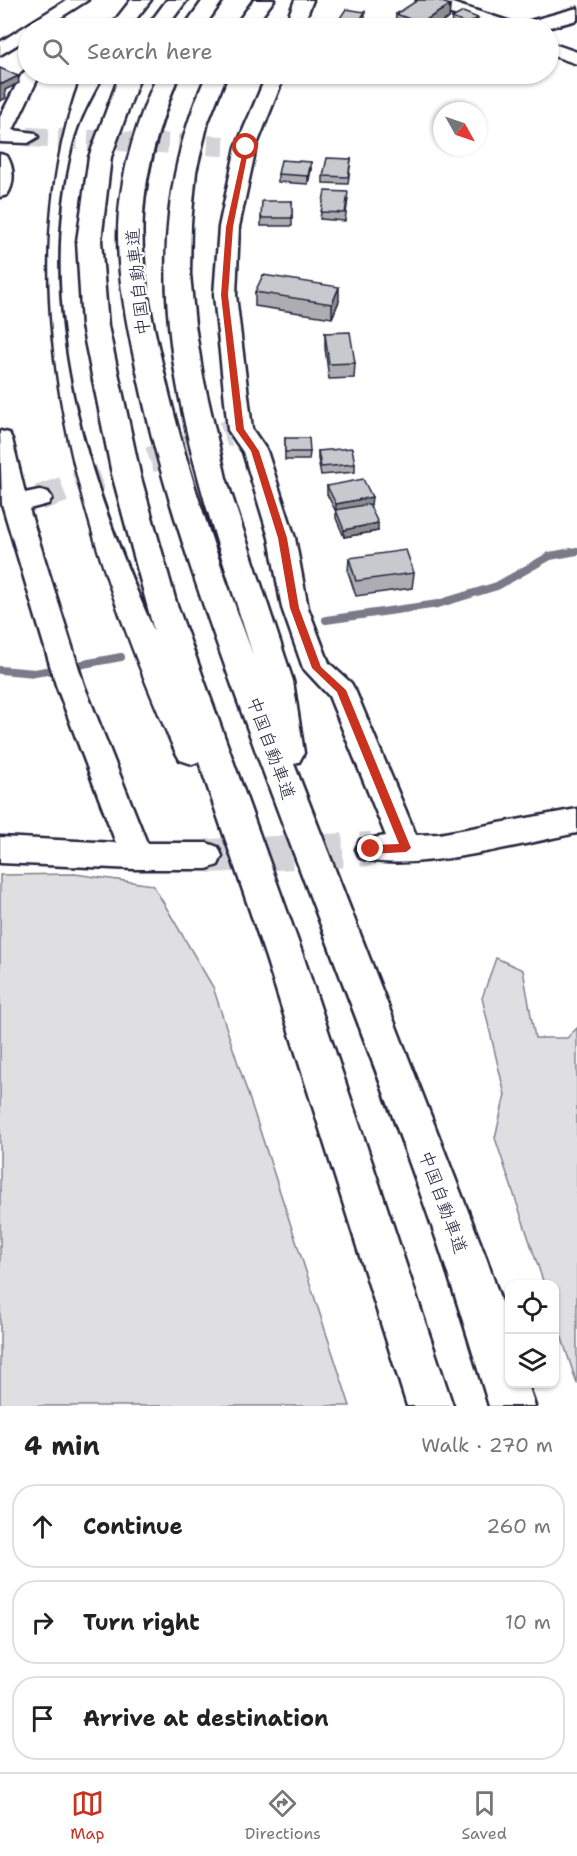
<!DOCTYPE html>
<html lang="en">
<head>
<meta charset="utf-8">
<style>
	:root { --surface:#fff; --page:#f6f6f6; --text:#222; --muted:#767676; --line:#e0e0e0; --accent:#c8321e }
	body { margin:0; font-family:"Shantell Sans","Klee One",sans-serif; background:var(--page); color:var(--text) }
	.controls { position:absolute; right:18px; bottom:18px; display:grid; overflow:hidden; border-radius:12px; box-shadow:0 2px 4px #0004 }
	.controls button { width:54px; height:54px; display:grid; place-items:center; padding:0; border:0; border-bottom:2px solid var(--line); background:var(--surface); color:var(--text); font:30px sans-serif }
	.compass { position:absolute; left:433px; top:102px; width:54px; height:54px; border-radius:50%; background:var(--surface); box-shadow:0 2px 4px #0004; rotate:130deg }
	.stop { position:absolute; width:18px; height:18px; margin:-14px; border:4px solid #c8321e; border-radius:50%; background:#fff }
	.stop.end { background:#c8321e; border-color:#fff; box-shadow:0 2px 6px #0008 }
	.list { margin:0; padding:0; list-style:none }
	h2 { display:flex; justify-content:space-between; align-items:center; height:78px; margin:0; padding:0 24px; font-size:26px }
	h2 small { font-size:20px; font-weight:400; color:var(--muted) }
	.list li { display:grid; grid-template-columns:39px 1fr auto; gap:18px; align-items:center; box-sizing:border-box; height:84px; margin:0 12px 12px; padding:0 12px; border:2px solid var(--line); border-radius:24px }
	.list b { display:block; font-size:22px; white-space:nowrap }
	.list em { font-size:20px; font-style:normal; color:var(--muted) }
	.icon { flex:none; width:33px; height:33px; fill:none; stroke:currentColor; stroke-width:2; stroke-linecap:round; stroke-linejoin:round }
	.map { position:relative; flex:none; width:577px; height:1406px; overflow:hidden }
	.search { position:absolute; background:var(--surface); box-shadow:0 2px 4px #0004; left:18px; right:18px; top:18px; height:66px; display:flex; align-items:center; gap:15px; box-sizing:border-box; padding:0 21px; border-radius:33px; color:var(--muted); font-size:22px }
	.sheet { height:366px; background:var(--surface) }
	nav { display:flex; justify-content:space-around; align-items:center; box-sizing:border-box; height:84px; border-top:2px solid var(--line); background:var(--surface); font-size:16px; color:var(--muted) }
	nav a { display:grid; justify-items:center; gap:3px }
	nav .on { color:var(--accent) }
	.map>svg:first-child { display:block }
</style>
</head>
<body>
<div class="map">
<svg width="577" height="1406" viewBox="0 0 577 1406">
	<rect width="100%" height="100%" fill="#fff"/>
	<filter id="ink" filterUnits="userSpaceOnUse"><feTurbulence type="fractalNoise" baseFrequency=".0167" numOctaves="2"/><feDisplacementMap in="SourceGraphic" scale="12" xChannelSelector="R" yChannelSelector="G"/><feConvolveMatrix kernelMatrix="1 2 1 2 8 2 1 2 1" color-interpolation-filters="sRGB"/></filter>
	<g filter="url(#ink)">
		<path fill="#dfdfe2" stroke="#80808e" stroke-width="1.5" d="M75 874 153 885 213 987 350 1406H0V875Z
			M496 958 523 970 535 1038H567L577 1028V1384L555 1317 554 1284H544L495 1138 505 1095 482 998Z"/>
		<g fill="none" stroke-linecap="round" stroke-linejoin="round">
			<path stroke="#7a7a88" stroke-width="8" d="M326 620 438 604 497 586 550 556 577 551
				M0 670 35 673 121 657"/>
			<path stroke="#d3d3d8" stroke-width="20" stroke-dasharray="20 10" stroke-linecap="butt" d="M28 137 224 146"/>
			<path stroke="#d3d3d8" stroke-width="26" stroke-dasharray="26 13" stroke-linecap="butt" d="M39 498 228 433"/>
			<path stroke="#d3d3d8" stroke-width="34" stroke-dasharray="34 17" stroke-linecap="butt" d="M207 856 371 849"/>
			<g stroke="#22223b" stroke-width="5">
				<path id="street" d="M67 0H88L44 28H28V38L0 55V42Z
					M295 0H313L302 28H284Z
					M417 0H443L517 24 520 28H495L420 4Z
					M548 42 577 52V64L548 54Z
					M28 69V74H40L13 130 35 133 38 137 28 143 0 142V117L22 74Z
					M267 74H285L256 147 239 227 236 295 252 429 267 451 295 538 308 608 329 663 351 683 355 690 416 835 439 834 577 809V833C525 843 408 874 360 858L356 849 360 840 386 836 329 696 303 668 282 608 269 538 243 452 228 430 214 295 219 227 236 147Z
					M0 154 7 156C14 167 15 184 7 195L0 197Z
					M0 431 9 433 12 439 25 493 39 490 48 492 52 498 48 504 29 509 84 685 147 843H207L218 847 222 856 218 865 207 869H135L0 863V837L116 843 56 685 2 504Z"/>
			</g>
			<g stroke="#22223b" stroke-width="5">
				<path id="secondary" d="M577 8V20L547 28H516L519 24Z"/>
			</g>
			<g stroke="#22223b" stroke-width="5">
				<path id="highway" d="M131 0H151L129 28H109Z
					M167 0H187L166 28H146Z
					M203 0H223L203 28H183Z
					M254 0H274L253 28H233Z
					M83 74H104C92 96 78 120 72 145 31 311 87 479 154 631L112 474 82 326 77 241 89 157 120 74H141L111 157 101 241 108 326 140 474 176 602 304 958 453 1406H407L266 958 199 762 192 764 180 760 175 751C85 547 0 289 83 74Z
					M158 74H179C161 119 146 166 143 215 140 263 150 312 161 359 183 460 217 558 253 655 192 464 119 269 207 74H227L208 122 196 172 191 223 190 274 195 325 203 377 226 478 293 681 304 753 299 762 294 764 487 1260 510 1328V1384H528L535 1406H489C472 1350 455 1294 436 1238 373 1054 299 874 234 691 195 583 157 474 135 362 126 321 118 278 118 236 118 180 135 125 158 74Z"/>
			</g>
			<use href="#street" fill="#fff" fill-rule="evenodd"/>
			<use href="#secondary" fill="#fff" fill-rule="evenodd"/>
			<use href="#highway" fill="#fff" fill-rule="evenodd"/>
		</g>
		<path fill="#acacb2" stroke="#22223b" stroke-width="1.5" d="M450 5 449 18 432 28H400L395 27 396 14Z
			M452 18 477 25 472 28H459L451 25Z
			M351 159 348 184 323 183V176Z
			M311 169 308 184 278 182V174Z
			M348 199 345 221 320 219 321 212Z
			M292 201V226H261V218Z
			M255 292 339 301 332 318 255 306Z
			M325 333 355 363 354 378 329 379 325 348Z
			M285 438 310 452 309 460H285Z
			M318 451 355 464V472L321 475 318 459Z
			M327 486 371 505H370L378 531 344 537 336 518V512L327 494Z
			M349 558 414 573 412 588 356 596 348 572Z"/>
		<path fill="#8c8c91" stroke="#22223b" stroke-width="1.5" d="M450 5 449 18 432 28H421V23Z
			M365 12V19L359 28H355Z
			M478 18 477 25 472 28H467V24Z
			M18 76 19 83 5 90 6 98 0 101V85Z
			M311 162V169L308 184V176Z
			M339 287V301L332 318V304Z
			M372 497 371 505 336 512V504Z
			M378 523V531L344 537V530Z"/>
		<path fill="#c8c8cf" stroke="#22223b" stroke-width="1.5" d="M418 0H437L450 5 421 23 396 14Z
			M346 9 365 12 355 28 334 27Z
			M463 12 478 18 467 24 452 18Z
			M372 22H391V28H372Z
			M0 68 18 76 2 84 0 83Z
			M327 158 351 159 348 177 323 176Z
			M281 160 311 162 308 176 278 174Z
			M325 191 348 192 345 213 321 212Z
			M262 201H292V218H261Z
			M263 275 339 287 332 304 255 292Z
			M350 332 355 363 329 364 325 333Z
			M285 438H309L310 452H285Z
			M352 448 355 464 321 467 318 451Z
			M363 479 372 497 336 504 327 486Z
			M369 504 378 523 344 530 336 510Z
			M406 550 414 573 356 581 349 558Z"/>
	</g>
	<path fill="#c8321e" d="M244 146 249 147 233 227 228 295 244 429 259 451 287 538 299 608 321 667 346 690 411 848 406 852 371 854 366 849 371 845 399 844 337 692 312 668 290 608 278 538 251 451 236 430 221 295 226 227Z"/>
	<g text-anchor="middle" dominant-baseline="central" stroke-width="4.5" stroke-linejoin="round" paint-order="stroke">
		<g font-size="18" fill="#22223b" stroke="#fff">
			<text transform="translate(138 282) rotate(-96)">中国自動車道</text>
			<text transform="translate(271 748) rotate(70)">中国自動車道</text>
			<text transform="translate(443 1202) rotate(70)">中国自動車道</text>
		</g>
	</g>
</svg>
<div class="controls">
<button><svg class="icon" aria-label="locate" viewBox="0 0 24 24"><circle cx="12" cy="12" r="6"/><path d="M12 2v4M12 18v4M2 12h4M18 12h4"/></svg></button>
<button><svg class="icon" aria-label="layers" viewBox="0 0 24 24"><path d="M12 4l9 5-9 5-9-5zM3 14l9 5 9-5"/></svg></button>
</div>
<svg class="compass" viewBox="-18 -18 36 36"><path d="M0-13l5 13h-10z" fill="#e53935"/><path d="M0 13l5-13h-10z" fill="#767676"/></svg>
<div class="stop" style="left:246px;top:147px"></div>
<div class="stop end" style="left:371px;top:849px"></div>
<div class="search"><svg class="icon" aria-label="search" viewBox="0 0 24 24"><circle cx="10" cy="10" r="6"/><path d="M15 15l6 6"/></svg>Search here</div>
</div>
<section class="sheet">
<h2>4 min<small>Walk · 270 m</small></h2>
<ul class="list">
<li><svg class="icon" aria-label="ahead" viewBox="0 0 24 24"><path d="M12 20V5M6 11l6-6 6 6"/></svg><div><b>Continue</b></div><em>260 m</em></li>
<li><svg class="icon" aria-label="right" viewBox="0 0 24 24"><path d="M7 20v-9h11M14 6l5 5-5 5"/></svg><div><b>Turn right</b></div><em>10 m</em></li>
<li><svg class="icon" aria-label="arrive" viewBox="0 0 24 24"><path d="M6 21V4h12l-3 4 3 4H6"/></svg><div><b>Arrive at destination</b></div></li>
</ul>
</section>
<nav>
<a class="on"><svg class="icon" aria-label="map" viewBox="0 0 24 24"><path d="M3 6l6-2 6 2 6-2v14l-6 2-6-2-6 2zM9 4v14M15 6v14"/></svg>Map</a>
<a><svg class="icon" aria-label="directions" viewBox="0 0 24 24"><path d="M12 3l9 9-9 9-9-9zM9 14v-3h6M13 9l2 2-2 2"/></svg>Directions</a>
<a><svg class="icon" aria-label="saved" viewBox="0 0 24 24"><path d="M7 4h10v16l-5-4-5 4z"/></svg>Saved</a>
</nav>
</body>
</html>
